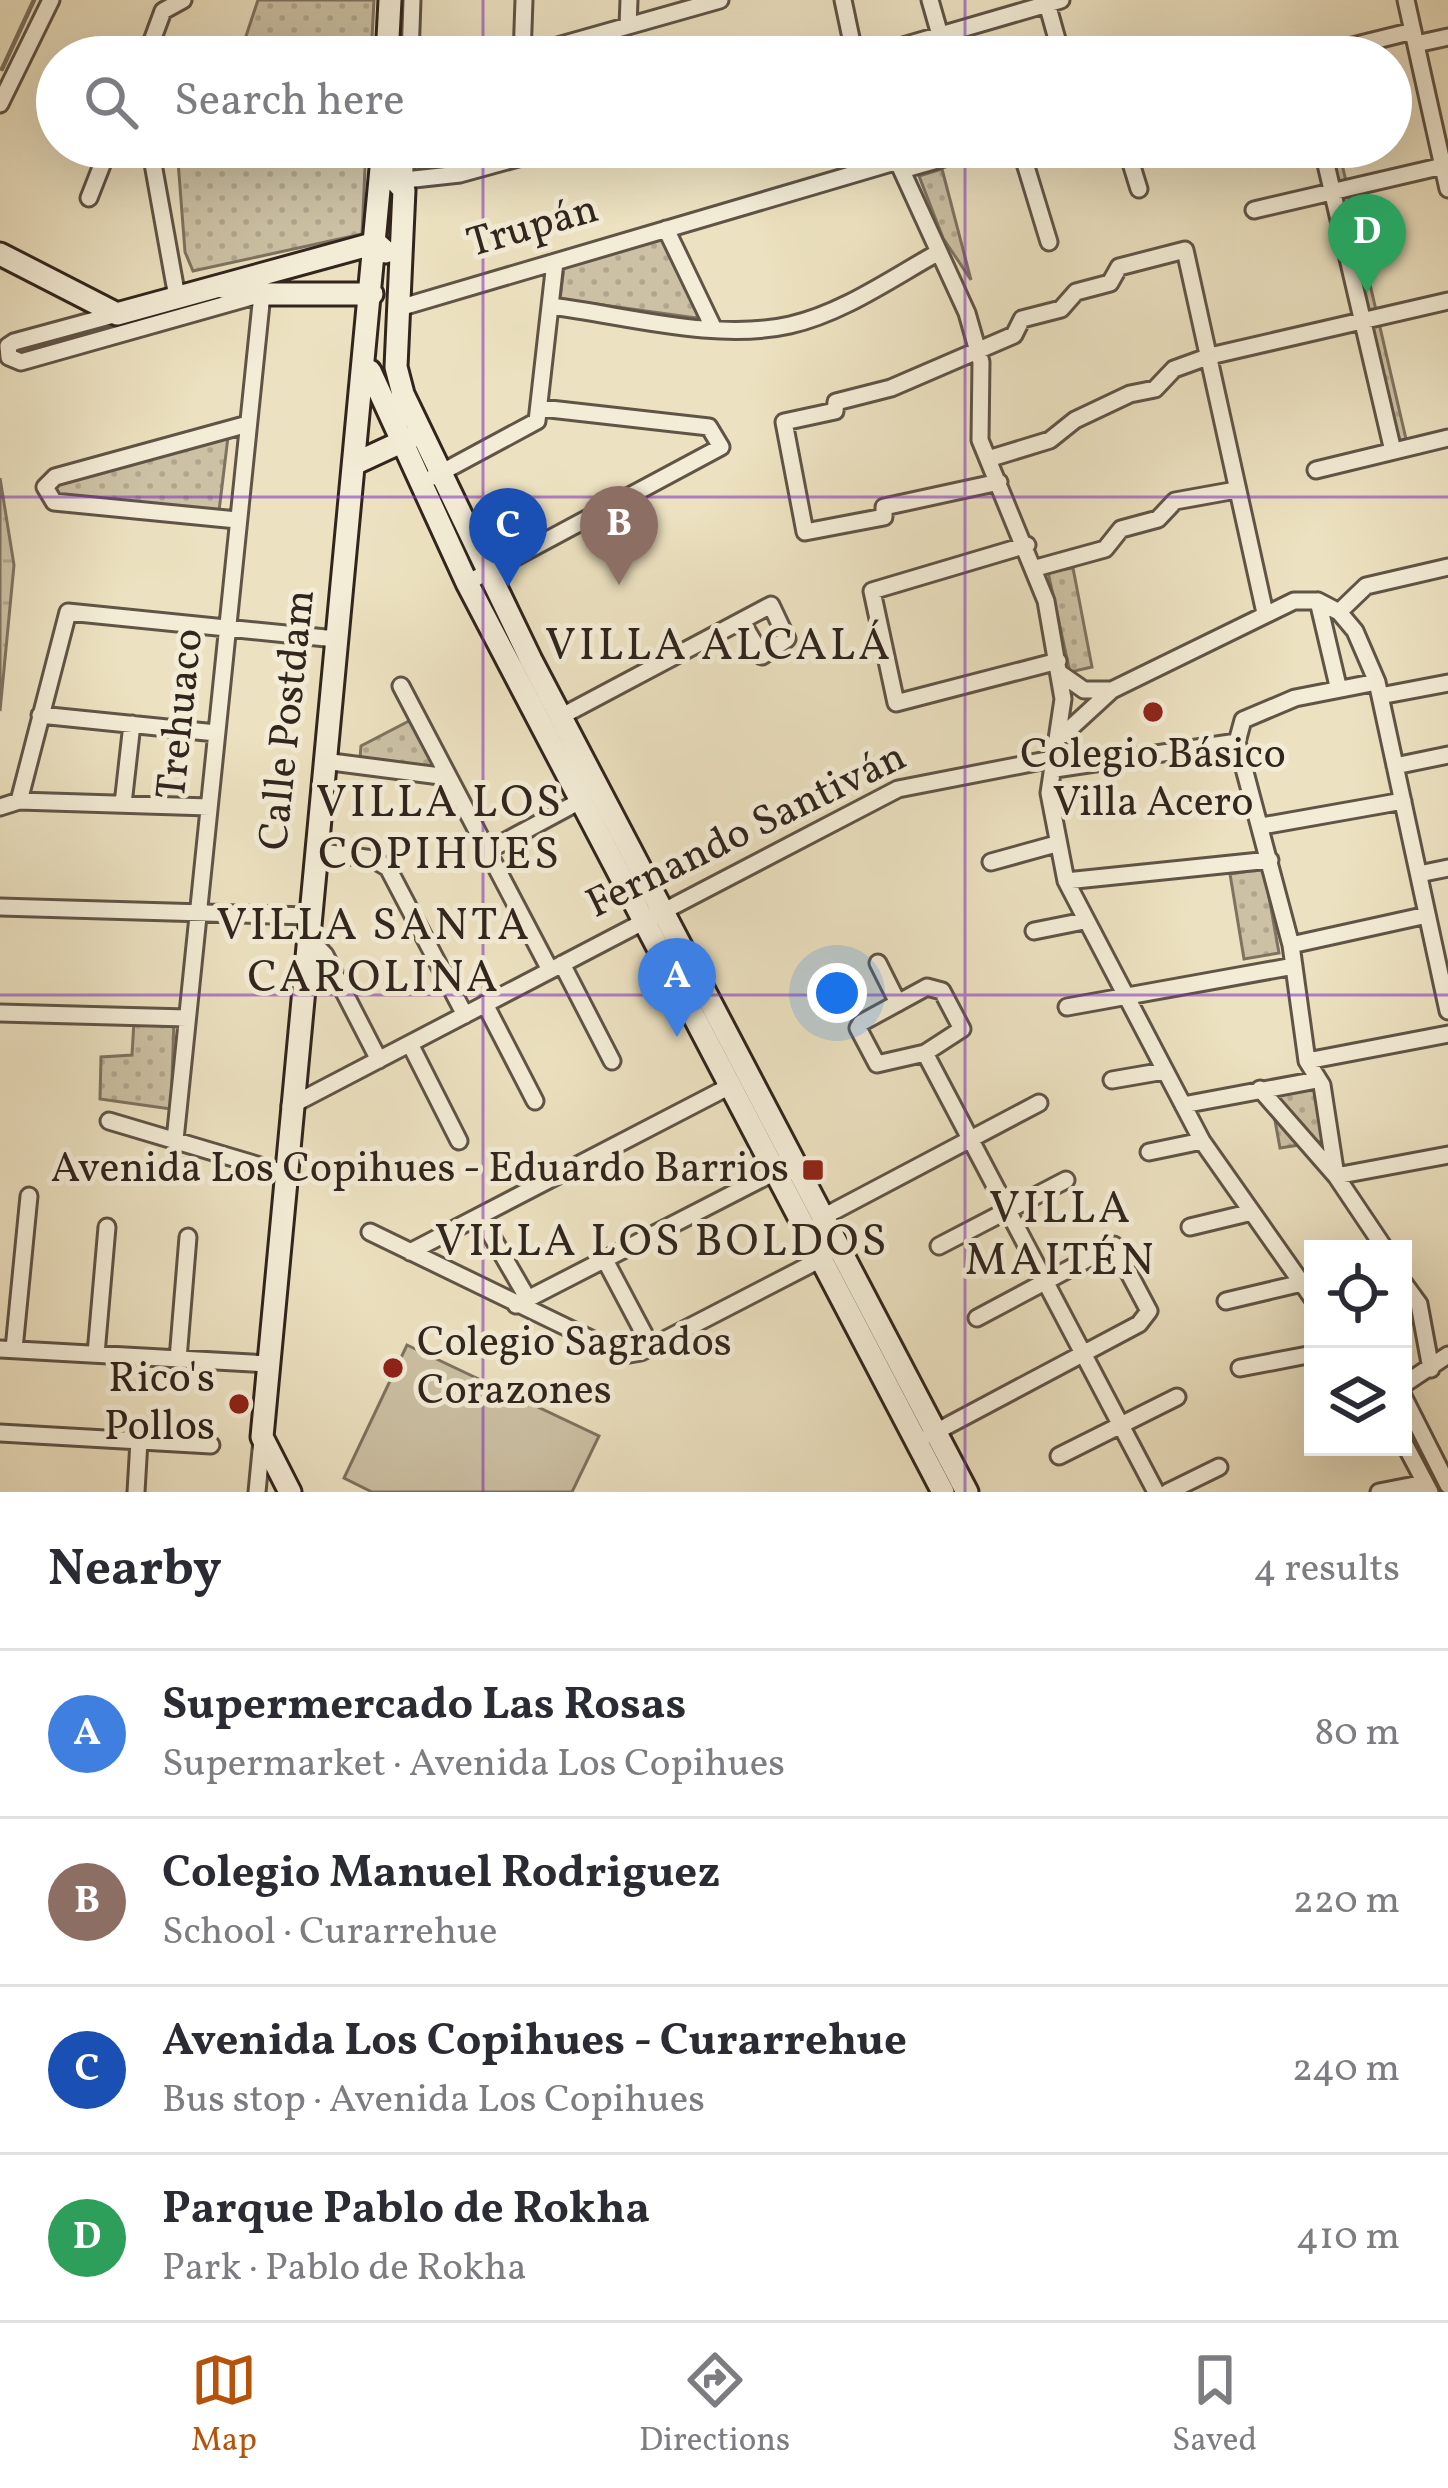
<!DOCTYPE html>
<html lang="en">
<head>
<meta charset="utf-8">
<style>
	:root { --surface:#fff; --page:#f7f7f7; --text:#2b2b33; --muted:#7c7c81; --line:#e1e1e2; --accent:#b45309 }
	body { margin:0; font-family:Vollkorn,serif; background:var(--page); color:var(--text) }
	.controls { position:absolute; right:36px; bottom:36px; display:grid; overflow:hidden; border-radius:0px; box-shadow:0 12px 48px #0002 }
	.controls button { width:108px; height:108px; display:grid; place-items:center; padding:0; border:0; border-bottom:3px solid var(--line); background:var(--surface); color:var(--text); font:60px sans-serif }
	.you { position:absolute; left:837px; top:993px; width:42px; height:42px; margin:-30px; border:9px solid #fff; border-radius:50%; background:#1a73e8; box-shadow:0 0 0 18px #1a73e833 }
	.badge { display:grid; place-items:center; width:78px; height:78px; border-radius:50%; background:var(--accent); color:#fff; font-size:39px; font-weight:700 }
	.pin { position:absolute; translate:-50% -99px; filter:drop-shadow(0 3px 6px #0008) }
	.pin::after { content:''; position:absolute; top:63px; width:42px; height:36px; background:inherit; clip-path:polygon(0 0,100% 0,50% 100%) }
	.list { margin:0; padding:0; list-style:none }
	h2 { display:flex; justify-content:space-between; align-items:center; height:156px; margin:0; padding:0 48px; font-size:51px }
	h2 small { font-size:39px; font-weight:400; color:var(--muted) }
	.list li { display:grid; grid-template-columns:78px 1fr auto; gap:36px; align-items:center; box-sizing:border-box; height:168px; padding:0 48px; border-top:3px solid var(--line) }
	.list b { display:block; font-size:45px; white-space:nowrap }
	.list p { margin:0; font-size:39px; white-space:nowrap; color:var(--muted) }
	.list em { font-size:39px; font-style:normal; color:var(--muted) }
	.icon { flex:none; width:66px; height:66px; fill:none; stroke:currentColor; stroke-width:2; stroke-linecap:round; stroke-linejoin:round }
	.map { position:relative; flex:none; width:1448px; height:1492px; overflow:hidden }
	.search { position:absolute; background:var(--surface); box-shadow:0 12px 48px #0002; left:36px; right:36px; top:36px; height:132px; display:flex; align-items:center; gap:30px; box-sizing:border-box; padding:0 42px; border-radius:66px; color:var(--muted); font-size:45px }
	.sheet { height:828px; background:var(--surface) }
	nav { display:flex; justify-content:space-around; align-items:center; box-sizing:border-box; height:168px; border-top:3px solid var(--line); background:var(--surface); font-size:33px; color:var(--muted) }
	nav a { display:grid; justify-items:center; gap:6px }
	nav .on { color:var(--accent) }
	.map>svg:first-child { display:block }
</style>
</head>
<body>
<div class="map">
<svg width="1448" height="1492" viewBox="0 0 1448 1492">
	<defs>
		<pattern id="green-dots" width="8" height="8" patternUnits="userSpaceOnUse" patternTransform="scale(3)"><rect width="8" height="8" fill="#ccc1a4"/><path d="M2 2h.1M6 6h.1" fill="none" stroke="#b0a68d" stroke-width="1.8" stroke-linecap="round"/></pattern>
		<pattern id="wetland-marsh" width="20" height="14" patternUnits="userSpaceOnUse" patternTransform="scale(3)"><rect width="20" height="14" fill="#ccc1a4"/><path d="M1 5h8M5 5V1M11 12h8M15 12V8" fill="none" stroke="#b0a68d"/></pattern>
	</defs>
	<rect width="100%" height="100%" fill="#ece1c0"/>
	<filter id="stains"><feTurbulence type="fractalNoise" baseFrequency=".00167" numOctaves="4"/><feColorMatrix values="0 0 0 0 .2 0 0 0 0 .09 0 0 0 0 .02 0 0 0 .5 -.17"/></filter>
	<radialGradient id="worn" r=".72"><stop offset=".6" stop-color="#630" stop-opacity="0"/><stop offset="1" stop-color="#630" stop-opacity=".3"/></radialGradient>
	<path fill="url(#green-dots)" stroke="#7e7360" stroke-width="3" d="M258 0H374L371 57H239Z
		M366 147 362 234 193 271 185 252 177 148Z
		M1328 147H1338L1406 439 1395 442Z
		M942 169 971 280 943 238 919 176Z
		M663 239 700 311 696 318 560 299 564 266Z
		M228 437 219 511 53 494 54 485Z
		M1073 568 1092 667 1070 672 1048 572Z
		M409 721 435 766 430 770 360 758 361 746Z
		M1264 869 1279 953 1244 959 1230 874Z
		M174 1020 171 1109 100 1099 101 1057 132 1055 134 1021Z
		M1322 1085 1332 1140 1280 1148 1270 1093Z"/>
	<path fill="url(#wetland-marsh)" stroke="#7e7360" stroke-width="3" d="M0 478 14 565 0 711Z"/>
	<path fill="#ccc1a4" stroke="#7e7360" stroke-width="3" d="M407 1345 599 1436 572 1492H372L344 1478Z"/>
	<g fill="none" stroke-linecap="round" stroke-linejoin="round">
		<path stroke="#7b6f5e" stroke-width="4.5" d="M2 69 34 0"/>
		<g stroke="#605446" stroke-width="21">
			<path id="street" d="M843 0 855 57
				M930 0 940 35
				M1046 0 1062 57
				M1406 0 1448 189
				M628 26 629 0
				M1416 44 1448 37
				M522 56 720 0
				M146 57 163 11 183 0
				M410 57 412 0
				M522 57 524 0
				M865 57 1061 0
				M1308 57 1413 31
				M0 104 51 0
				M150 147 177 297
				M891 147 967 313 981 362 980 440 1046 601 1063 699 1049 793 1066 881 1202 1141 1313 1299
				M1020 147 1049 242
				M1126 147 1139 189
				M1322 147 1393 451
				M902 170 983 147
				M405 180 460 174 558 147
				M404 187 406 147
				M89 198 109 147
				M1254 210 1443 166
				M666 229 713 327
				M550 306C625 315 715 342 790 325 843 313 892 278 939 252
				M399 308 898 161
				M117 314 14 342 8 346 9 357 21 362 262 294 175 1140
				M988 459 1050 440 1075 420 1130 394 1155 389 1174 369 1210 356 1448 301
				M1316 470 1448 438
				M433 477 537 421 555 262
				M999 482 884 507V517L805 532 784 422 835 411 836 402 891 388 1014 335 1022 319 1061 309 1076 292 1110 283 1119 267 1185 250 1265 613
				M237 520 54 502 45 487 55 477 248 424
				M1027 545 872 591 896 703 1058 661
				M1036 568 1105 549 1121 529 1158 519 1175 501 1236 490
				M467 583 721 447 709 427 541 408
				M1318 601 1338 686
				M1339 612 1366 586 1448 567
				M1061 674 1084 690H1109
				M401 686 550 970
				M1380 696 1448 683
				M40 715 216 733
				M560 717 771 605 787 639 762 656 742 622
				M1063 735 1112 690 1294 601H1318L1339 612 1355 631 1377 682 1448 1011
				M1237 742 1291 945 1307 1061 1322 1085 1336 1176 1385 1249
				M1237 742 1243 720 1295 698 1377 682
				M324 761 448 777
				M1395 766 1448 755
				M1055 769 1237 742
				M19 801 68 612 336 639
				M123 804 132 724
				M0 807 19 801 209 807
				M1262 826 1403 801
				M315 851 373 859 388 868 465 1015
				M487 851 582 800
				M991 862 1056 844
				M1419 874 1448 868
				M1066 881 1270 860
				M0 907 309 916
				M1034 931 1084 921
				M307 936 325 955 379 1060
				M1291 945 1427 915
				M878 963 898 1003
				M562 964 612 1061
				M927 987 942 991 962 1029 925 1053 877 1064 858 1028 861 1023Z
				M485 1004 535 1101
				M1067 1007 1294 966
				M0 1013 187 1018
				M410 1044 459 1141
				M925 1053 1156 1492
				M1307 1061 1448 1034
				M1112 1080 1164 1071
				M1260 1089 1336 1176 1448 1155
				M1183 1105 1317 1080
				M290 1106 898 789 1057 758
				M109 1121 284 1173
				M1149 1152 1202 1141
				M480 1216 528 1299
				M823 1217 1039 1103
				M1190 1227 1248 1213
				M370 1232 624 1355 641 1352 825 1257
				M939 1246 1066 1180
				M410 1252 732 1085
				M605 1260 651 1347
				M1403 1282 1419 1304 1431 1369
				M1226 1301 1302 1283
				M516 1305 777 1171
				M0 1349 268 1364
				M14 1349 29 1196
				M96 1354 107 1227
				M178 1359 188 1237
				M1240 1368 1313 1354
				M1403 1385 1448 1355
				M1403 1396 1448 1485
				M0 1433 211 1445
				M930 1435 1139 1324 1149 1311 1114 1245 977 1318
				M1403 1441 1430 1492
				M1059 1456 1177 1397
				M136 1492 139 1441
				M257 1492 262 1440
				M1168 1492 1219 1467
				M1379 1492 1425 1483"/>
		</g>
		<g stroke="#31251d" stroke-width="27">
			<path id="secondary" d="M387 57 390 0
				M382 165 404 190 396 367 403 394 531 660 967 1492
				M0 254 117 314 376 243 386 252
				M222 287 262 294H372
				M370 371 467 583 943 1492
				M356 463 410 438
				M290 1492 262 1437 383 147"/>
		</g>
		<use href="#street" stroke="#f3ecd6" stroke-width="15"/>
		<use href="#secondary" stroke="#f3ecd6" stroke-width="21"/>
	</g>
	<path fill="none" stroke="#7b2cbf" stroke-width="3" stroke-opacity="0.55" d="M483 0V57M965 0V57M483 147V1492M965 147V1492M0 497H1448M0 995H1448"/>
	<g fill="#8f2418" stroke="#f3ecd6" stroke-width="4.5">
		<circle cx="1153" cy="712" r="12"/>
		<rect x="801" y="1158" width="24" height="24" rx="6"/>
		<circle cx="393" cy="1368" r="12"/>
		<circle cx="239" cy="1404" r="12"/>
	</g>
	<g text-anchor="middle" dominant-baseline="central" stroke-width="10" stroke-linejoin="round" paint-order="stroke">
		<g font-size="42" fill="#31251d" stroke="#f3ecd6">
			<text transform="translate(533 228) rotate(-16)">Trupán</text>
			<text transform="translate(182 714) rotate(-84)">Trehuaco</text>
			<text transform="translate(289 720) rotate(-84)">Calle Postdam</text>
			<text transform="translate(747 832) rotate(-26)">Fernando Santiván</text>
		</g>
		<g font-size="42" fill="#31251d" stroke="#f3ecd6" text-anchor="end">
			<text x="1153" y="756" text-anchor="middle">Colegio Básico<tspan x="1153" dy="48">Villa Acero</tspan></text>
			<text x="789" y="1170">Avenida Los Copihues - Eduardo Barrios</text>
			<text x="417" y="1344" text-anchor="start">Colegio Sagrados<tspan x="417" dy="48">Corazones</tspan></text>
			<text x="215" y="1380">Rico's<tspan x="215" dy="48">Pollos</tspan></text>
		</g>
		<g font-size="45" letter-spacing="3" fill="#31251d" stroke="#f3ecd6">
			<text x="719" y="647">VILLA ALCALÁ</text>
			<text x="440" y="804">VILLA LOS<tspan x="440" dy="52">COPIHUES</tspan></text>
			<text x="374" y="927">VILLA SANTA<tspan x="374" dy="52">CAROLINA</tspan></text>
			<text x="1061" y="1210">VILLA<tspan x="1061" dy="52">MAITÉN</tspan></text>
			<text x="662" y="1243">VILLA LOS BOLDOS</text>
		</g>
	</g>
	<rect width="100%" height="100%" filter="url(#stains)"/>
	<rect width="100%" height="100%" fill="url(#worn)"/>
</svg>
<div class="controls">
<button><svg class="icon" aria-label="locate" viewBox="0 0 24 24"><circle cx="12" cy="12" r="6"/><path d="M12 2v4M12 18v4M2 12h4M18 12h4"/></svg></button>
<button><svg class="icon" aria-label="layers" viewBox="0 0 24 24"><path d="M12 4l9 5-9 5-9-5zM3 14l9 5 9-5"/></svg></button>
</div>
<div class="you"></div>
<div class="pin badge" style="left:677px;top:1037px;background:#3f7fe0">A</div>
<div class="pin badge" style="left:619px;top:585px;background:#8d6e63">B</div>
<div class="pin badge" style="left:508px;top:587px;background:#1a4fb4">C</div>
<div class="pin badge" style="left:1367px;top:293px;background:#2e9e5b">D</div>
<div class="search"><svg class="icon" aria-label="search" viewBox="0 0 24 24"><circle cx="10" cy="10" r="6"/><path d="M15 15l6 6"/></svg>Search here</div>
</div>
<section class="sheet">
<h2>Nearby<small>4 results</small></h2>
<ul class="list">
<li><span class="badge" style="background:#3f7fe0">A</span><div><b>Supermercado Las Rosas</b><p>Supermarket · Avenida Los Copihues</p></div><em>80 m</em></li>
<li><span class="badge" style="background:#8d6e63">B</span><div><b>Colegio Manuel Rodriguez</b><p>School · Curarrehue</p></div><em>220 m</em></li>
<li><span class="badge" style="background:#1a4fb4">C</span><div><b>Avenida Los Copihues - Curarrehue</b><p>Bus stop · Avenida Los Copihues</p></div><em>240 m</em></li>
<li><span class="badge" style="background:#2e9e5b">D</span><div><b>Parque Pablo de Rokha</b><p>Park · Pablo de Rokha</p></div><em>410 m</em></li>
</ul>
</section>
<nav>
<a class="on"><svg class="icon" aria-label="map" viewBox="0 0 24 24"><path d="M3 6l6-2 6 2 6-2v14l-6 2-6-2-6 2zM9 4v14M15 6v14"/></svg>Map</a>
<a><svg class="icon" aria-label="directions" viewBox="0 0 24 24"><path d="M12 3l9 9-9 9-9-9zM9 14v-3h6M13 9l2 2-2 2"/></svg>Directions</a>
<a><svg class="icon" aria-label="saved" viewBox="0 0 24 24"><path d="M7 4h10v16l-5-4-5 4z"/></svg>Saved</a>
</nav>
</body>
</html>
